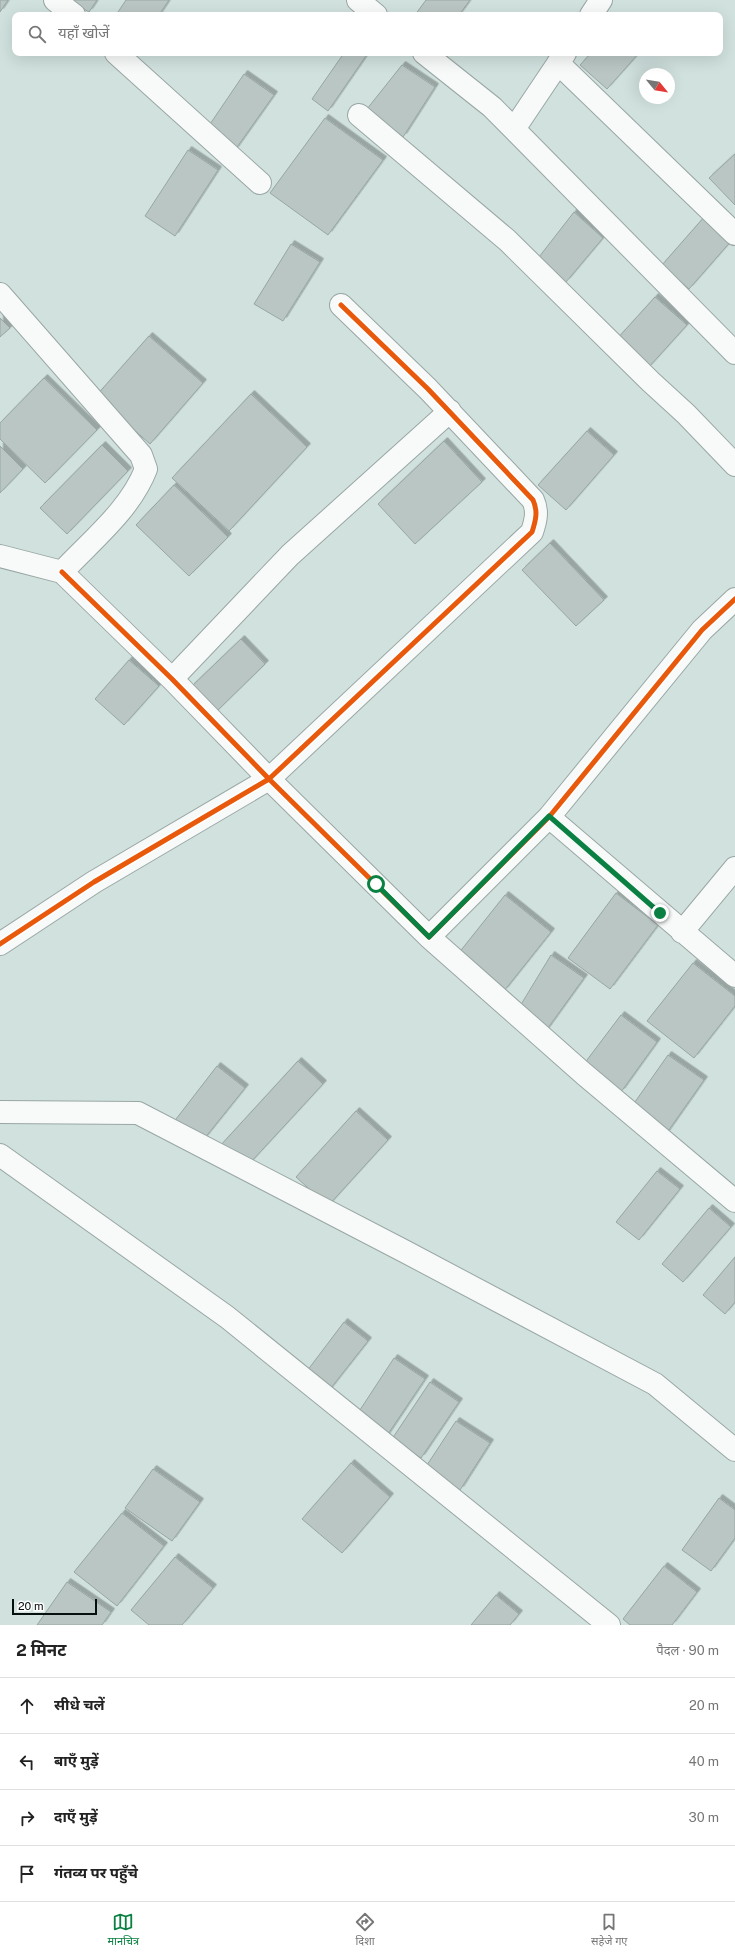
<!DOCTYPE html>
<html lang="hi">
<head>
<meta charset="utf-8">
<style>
	:root { --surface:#fff; --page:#f6f6f6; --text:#222; --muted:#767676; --line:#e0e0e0; --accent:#0b8043 }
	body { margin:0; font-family:"Public Sans","Noto Sans Devanagari",sans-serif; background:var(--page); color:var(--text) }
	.compass { position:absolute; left:639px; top:68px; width:36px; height:36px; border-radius:50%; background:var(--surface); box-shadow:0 4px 16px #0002; rotate:120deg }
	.scale { position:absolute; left:12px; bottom:10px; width:85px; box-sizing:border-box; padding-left:4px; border:2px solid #06100e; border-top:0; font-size:11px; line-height:14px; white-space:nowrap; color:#06100e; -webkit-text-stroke:3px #fff; paint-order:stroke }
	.stop { position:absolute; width:12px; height:12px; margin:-9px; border:3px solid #0b8043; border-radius:50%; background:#fff }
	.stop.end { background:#0b8043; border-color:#fff; box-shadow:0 1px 4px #0008 }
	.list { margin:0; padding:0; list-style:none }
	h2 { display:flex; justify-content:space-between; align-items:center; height:52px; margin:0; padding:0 16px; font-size:17px }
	h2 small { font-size:13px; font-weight:400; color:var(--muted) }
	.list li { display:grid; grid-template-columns:26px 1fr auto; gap:12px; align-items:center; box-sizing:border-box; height:56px; padding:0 16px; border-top:1px solid var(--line) }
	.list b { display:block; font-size:15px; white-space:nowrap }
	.list em { font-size:13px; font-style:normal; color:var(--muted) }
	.icon { flex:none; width:22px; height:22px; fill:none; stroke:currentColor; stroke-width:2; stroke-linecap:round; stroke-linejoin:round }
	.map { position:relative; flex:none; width:735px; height:1625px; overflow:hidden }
	.search { position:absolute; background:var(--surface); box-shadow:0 4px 16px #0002; left:12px; right:12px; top:12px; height:44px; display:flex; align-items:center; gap:10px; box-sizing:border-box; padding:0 14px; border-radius:8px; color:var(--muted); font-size:15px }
	.sheet { height:276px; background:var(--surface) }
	nav { display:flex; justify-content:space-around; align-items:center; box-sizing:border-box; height:56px; border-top:1px solid var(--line); background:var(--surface); font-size:11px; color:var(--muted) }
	nav a { display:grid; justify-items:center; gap:2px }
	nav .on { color:var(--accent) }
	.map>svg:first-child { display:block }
</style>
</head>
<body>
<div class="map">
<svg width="735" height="1625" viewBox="0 0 735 1625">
	<defs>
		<filter id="shadow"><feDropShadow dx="3.5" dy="-3.5" stdDeviation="0" flood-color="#0004"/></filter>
	</defs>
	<rect width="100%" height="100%" fill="#d0e1de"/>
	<path fill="#b9c6c4" stroke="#98a6a3" filter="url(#shadow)" d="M0 0H8L0 12Z
		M72 0H97L89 12 71 1Z
		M126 0H169L159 15H116Z
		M426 0H470L459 15H415Z
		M344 53H368L328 111 312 99Z
		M591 53H639L607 89 580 65Z
		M402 65 435 87 403 137 367 109Z
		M244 74 274 95 235 150 206 130Z
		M325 118 383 160 328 235 270 193Z
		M188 150 218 170 175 236 145 216Z
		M735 154V205L709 178Z
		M574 212 603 238 566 282 539 257Z
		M705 216 732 240 689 289 662 265Z
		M291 244 320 262 283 321 254 304Z
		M655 297 687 325 648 368 616 340Z
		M0 318 10 328 0 337Z
		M149 336 203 383 150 444 96 396Z
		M44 378 97 430 45 483 0 439V423Z
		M251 394 307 447 229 531 172 478Z
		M587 431 614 455 566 510 538 485Z
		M444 441 482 482 415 544 378 504Z
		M102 445 128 471 67 534 40 508Z
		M0 446 23 469 0 493Z
		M174 485 228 537 189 576 136 525Z
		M550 543 604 600 576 626 522 570Z
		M241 639 265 664 215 713 191 687Z
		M129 660 159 686 124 725 95 699Z
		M616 893 658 925 610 989 568 958Z
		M505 895 551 932 504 991 458 954Z
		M551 955 584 978 545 1032 517 1011Z
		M693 963 735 996V1006L694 1058 647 1021Z
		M621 1015 657 1042 621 1092 584 1064Z
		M668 1055 704 1080 666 1134 630 1109Z
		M298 1061 323 1084 250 1163 220 1146Z
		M217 1066 245 1088 204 1139 173 1123Z
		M356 1111 388 1140 328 1206 296 1177Z
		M657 1171 680 1189 639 1240 616 1222Z
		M709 1208 731 1227 683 1282 662 1264Z
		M735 1257V1302L725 1314 703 1295Z
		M344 1322 368 1341 327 1393 304 1375Z
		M394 1358 425 1379 386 1437 356 1416Z
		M430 1382 459 1402 421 1458 392 1439Z
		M456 1421 490 1443 460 1490 425 1468Z
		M351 1463 390 1497 342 1553 302 1519Z
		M153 1469 200 1502 172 1541 125 1508Z
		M719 1498 735 1510V1538L711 1571 682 1550Z
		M122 1513 164 1546 117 1606 74 1572Z
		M175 1557 213 1588 182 1625H149L131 1610Z
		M664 1566 697 1592 672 1625H630L623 1619Z
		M67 1582 111 1612 102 1625H37Z
		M496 1595 519 1614 510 1625H471Z"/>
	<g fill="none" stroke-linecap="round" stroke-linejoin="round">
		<g stroke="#99a7a4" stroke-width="24">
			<path id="minor" d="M55 0 74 15
				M358 0 376 15
				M591 15 601 0
				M116 53 260 183
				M424 53 492 107 735 353
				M558 63 735 234
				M359 115 507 240 651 382 686 414 735 465
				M514 129 565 53
				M0 294 141 455 146 469C130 510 92 540 62 572L0 556
				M62 572 172 679 269 779 532 532C536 520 538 511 533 500L428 389 341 305
				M172 679 290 555 450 411
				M549 817 735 976
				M682 932 735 868
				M429 937 584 1074 735 1201
				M0 944 94 882 269 779 429 937 549 817 702 630 735 599
				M0 1112 138 1113 404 1251 655 1384 735 1450
				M0 1155 227 1317 609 1625"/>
		</g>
		<use href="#minor" stroke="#f8fafa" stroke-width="22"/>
		<g stroke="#fff" stroke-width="8">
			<path id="cycleway" d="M62 572 172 679 269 779 532 532C536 520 538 511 533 500L428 389 341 305
				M0 944 94 882 269 779 429 937 549 817 702 630 735 599"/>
		</g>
		<use href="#cycleway" stroke="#e8590c" stroke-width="5"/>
	</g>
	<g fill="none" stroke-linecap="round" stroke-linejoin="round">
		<path stroke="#0b8043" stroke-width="5" d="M376 884 429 937 549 816 660 913"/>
	</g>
</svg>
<svg class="compass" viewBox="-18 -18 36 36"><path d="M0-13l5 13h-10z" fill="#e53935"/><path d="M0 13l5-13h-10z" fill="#767676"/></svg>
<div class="scale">20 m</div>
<div class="stop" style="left:376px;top:884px"></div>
<div class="stop end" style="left:660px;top:913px"></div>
<div class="search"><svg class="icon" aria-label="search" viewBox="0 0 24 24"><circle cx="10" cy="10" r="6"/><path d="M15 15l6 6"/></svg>यहाँ खोजें</div>
</div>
<section class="sheet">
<h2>2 मिनट<small>पैदल · 90 m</small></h2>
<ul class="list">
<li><svg class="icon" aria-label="ahead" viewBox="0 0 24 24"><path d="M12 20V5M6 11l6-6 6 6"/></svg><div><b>सीधे चलें</b></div><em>20 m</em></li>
<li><svg class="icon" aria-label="left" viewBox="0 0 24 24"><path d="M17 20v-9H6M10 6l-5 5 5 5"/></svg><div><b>बाएँ मुड़ें</b></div><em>40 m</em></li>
<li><svg class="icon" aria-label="right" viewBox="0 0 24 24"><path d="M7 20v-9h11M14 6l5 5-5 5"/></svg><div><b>दाएँ मुड़ें</b></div><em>30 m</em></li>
<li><svg class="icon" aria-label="arrive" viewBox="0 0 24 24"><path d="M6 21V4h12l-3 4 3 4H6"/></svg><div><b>गंतव्य पर पहुँचे</b></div></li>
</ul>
</section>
<nav>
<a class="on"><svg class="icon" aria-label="map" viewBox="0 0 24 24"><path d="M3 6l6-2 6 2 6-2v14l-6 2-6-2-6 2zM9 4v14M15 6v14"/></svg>मानचित्र</a>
<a><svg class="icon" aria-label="directions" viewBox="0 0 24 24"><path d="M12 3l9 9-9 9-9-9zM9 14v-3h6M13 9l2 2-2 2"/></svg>दिशा</a>
<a><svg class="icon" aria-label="saved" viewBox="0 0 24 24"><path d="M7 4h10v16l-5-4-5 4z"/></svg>सहेजे गए</a>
</nav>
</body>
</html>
